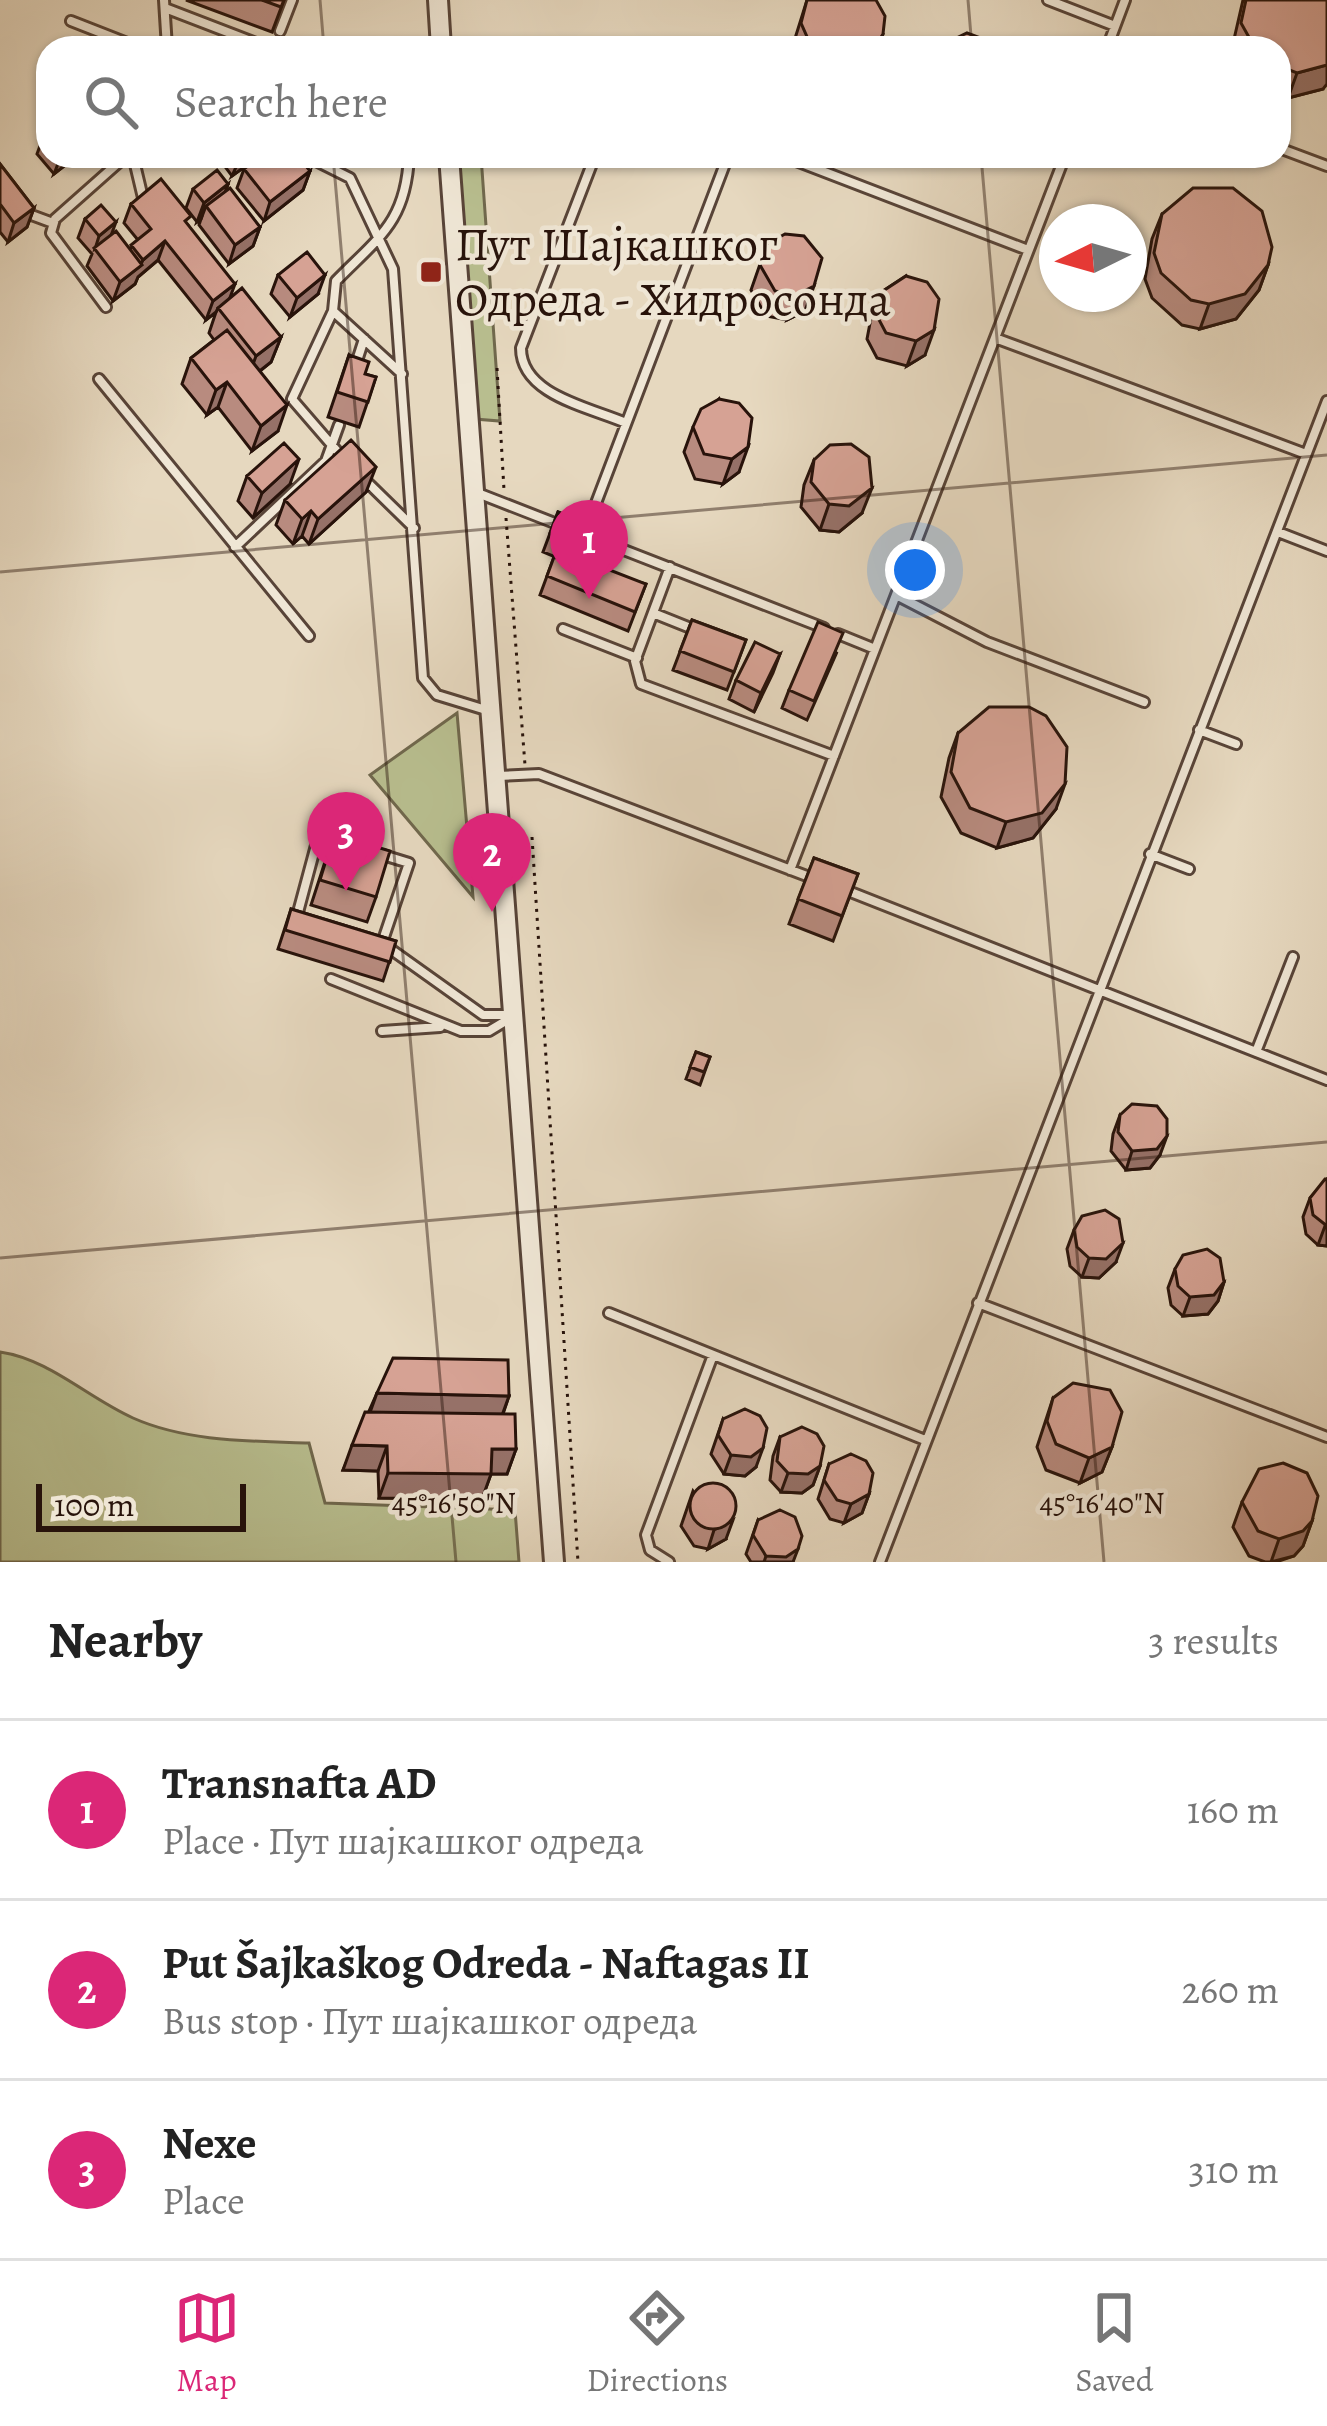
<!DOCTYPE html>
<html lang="en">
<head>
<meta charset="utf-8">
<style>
	:root { --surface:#fff; --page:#f6f6f6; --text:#222; --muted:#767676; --line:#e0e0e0; --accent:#db2777 }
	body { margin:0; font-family:Alegreya,serif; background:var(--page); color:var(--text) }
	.compass { position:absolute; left:1039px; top:204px; width:108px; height:108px; border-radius:50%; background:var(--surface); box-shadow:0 3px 9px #0004; rotate:265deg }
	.scale { position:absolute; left:36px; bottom:30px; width:210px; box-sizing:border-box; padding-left:12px; border:6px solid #28130b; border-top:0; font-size:33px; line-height:42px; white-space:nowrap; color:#28130b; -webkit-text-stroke:9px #efe6d5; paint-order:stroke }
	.you { position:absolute; left:915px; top:570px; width:42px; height:42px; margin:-30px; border:9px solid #fff; border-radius:50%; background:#1a73e8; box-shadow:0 0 0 18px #1a73e833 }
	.badge { display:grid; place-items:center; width:78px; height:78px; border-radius:50%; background:var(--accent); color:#fff; font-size:39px; font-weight:700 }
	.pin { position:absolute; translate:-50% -99px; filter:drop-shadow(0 3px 6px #0008) }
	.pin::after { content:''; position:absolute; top:63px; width:42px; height:36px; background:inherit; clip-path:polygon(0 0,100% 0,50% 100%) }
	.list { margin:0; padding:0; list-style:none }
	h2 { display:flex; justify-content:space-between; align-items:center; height:156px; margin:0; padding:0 48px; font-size:51px }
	h2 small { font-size:39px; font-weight:400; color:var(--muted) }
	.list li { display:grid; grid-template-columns:78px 1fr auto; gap:36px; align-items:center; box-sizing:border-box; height:180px; padding:0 48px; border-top:3px solid var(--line) }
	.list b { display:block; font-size:45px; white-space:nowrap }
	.list p { margin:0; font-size:39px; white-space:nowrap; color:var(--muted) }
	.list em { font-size:39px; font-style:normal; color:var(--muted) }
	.icon { flex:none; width:66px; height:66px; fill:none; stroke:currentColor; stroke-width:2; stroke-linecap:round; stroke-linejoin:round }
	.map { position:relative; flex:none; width:1327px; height:1562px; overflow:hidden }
	.search { position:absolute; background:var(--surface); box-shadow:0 3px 9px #0004; left:36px; right:36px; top:36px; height:132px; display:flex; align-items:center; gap:30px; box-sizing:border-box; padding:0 42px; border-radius:36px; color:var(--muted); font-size:45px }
	.sheet { height:696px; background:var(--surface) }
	nav { display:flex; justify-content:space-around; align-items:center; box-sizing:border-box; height:168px; border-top:3px solid var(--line); background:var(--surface); font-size:33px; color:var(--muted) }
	nav a { display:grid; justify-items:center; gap:6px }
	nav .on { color:var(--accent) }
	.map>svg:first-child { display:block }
</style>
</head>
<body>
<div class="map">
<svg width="1327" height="1562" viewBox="0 0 1327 1562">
	<rect width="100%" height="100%" fill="#e6d8bf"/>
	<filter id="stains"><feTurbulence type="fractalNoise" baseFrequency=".00167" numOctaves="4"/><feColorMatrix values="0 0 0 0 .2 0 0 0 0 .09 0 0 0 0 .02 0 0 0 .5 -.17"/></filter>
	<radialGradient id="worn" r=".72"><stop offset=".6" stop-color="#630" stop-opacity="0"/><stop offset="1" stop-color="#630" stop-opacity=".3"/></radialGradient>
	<path fill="#b8be8f" stroke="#70684d" stroke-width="3" d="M458 156H481L500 421 475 419Z
		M457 713 473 897 370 775Z
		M0 1352C49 1359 88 1398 133 1418 187 1442 251 1441 309 1443L325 1503 515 1510 519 1562H0Z"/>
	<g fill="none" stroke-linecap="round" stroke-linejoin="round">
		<g stroke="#584438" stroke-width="14">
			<path id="service" d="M164 0 167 48
				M1048 0 1115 26
				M165 8 269 48
				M71 21 140 48
				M280 31 292 0
				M1107 48 1125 0
				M1279 148 1327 166
				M133 156 143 198
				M306 156 350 178 393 269 423 678 437 695 486 710
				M595 156 521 348C521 395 589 407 626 423
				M783 156 1028 250
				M26 213 53 223
				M106 307 51 233 55 219 126 156
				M333 311 402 374
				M995 338 1306 454
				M355 367 364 339
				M99 379 309 636
				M343 458 292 399 333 311 336 281C379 237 406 222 409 156
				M366 481 414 528
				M475 492 824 628
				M585 532 728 156
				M1278 532 1327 551
				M235 547 326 461 339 425
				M670 567 635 661 641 684 834 756
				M896 595 987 642 1144 702
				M653 613 698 631
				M563 629 637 658
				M838 634 875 649
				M1199 730 1236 744
				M498 776 539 774 812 878
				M1150 854 1189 869
				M383 855 409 863 382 943 483 1015H514
				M790 870 1065 156
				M843 889 1327 1080
				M297 916 319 834 340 841
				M331 979 461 1031H489L509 1019
				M382 1031 440 1027
				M1256 1052 1293 957
				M978 1303 1327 1437
				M609 1313 925 1440
				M669 1562 650 1550 646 1535 713 1355
				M880 1562 1327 401"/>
		</g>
		<g stroke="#584438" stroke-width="24">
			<path id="tertiary" d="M438 0 441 48
				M449 156 554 1562"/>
		</g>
		<path stroke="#28130b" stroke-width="3" stroke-dasharray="3 6" stroke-linecap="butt" d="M497 368 504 490
			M506 518 525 765
			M532 837 578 1562"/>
		<use href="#service" stroke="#efe6d5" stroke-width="8"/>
		<use href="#tertiary" stroke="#efe6d5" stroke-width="18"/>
	</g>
	<path fill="#b88b7f" stroke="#28130b" stroke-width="3" d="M186 0H284L272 32Z
		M807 0 883 34 878 48H792Z
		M1243 0H1327L1323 89 1288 98 1279 95V48H1232Z
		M48 132V156H77L54 174 37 154 44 135Z
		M217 156H250L247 165 232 176Z
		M0 164 34 208 27 227 8 242 0 232Z
		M244 169 310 171 303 190 264 221 237 188Z
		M228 184 226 191 260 227 253 246 229 264 199 225 201 219 197 222 186 208 193 189Z
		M131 204 188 225 230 298 281 337 271 362 260 371 278 431 252 451 218 407 207 415 182 384 191 358 214 340 209 333 216 312 206 320 158 260 138 277 135 284 113 301 87 266 92 254 78 238 85 219 112 234 130 249 138 240 124 223Z
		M1162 214 1268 265 1259 290 1236 319 1200 329 1182 325 1152 298 1145 279 1152 239Z
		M767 244 805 311 787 320 766 316 751 290Z
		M278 275 318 294 290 317 271 294Z
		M906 276 925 355 907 366 877 358 867 339 871 318 880 293Z
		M349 355 365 374 376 377 359 427 328 417Z
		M719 399 739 472 723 484 695 479 684 452 693 427Z
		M814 460 862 513 839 532 820 530 801 507 804 485Z
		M247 476 290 484 253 518 238 501Z
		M366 492 309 544 302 536 293 544 276 525 285 500Z
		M558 512 581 521 565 561 543 552Z
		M554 557 646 584 628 631 540 595Z
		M692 620 746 640 727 690 673 670Z
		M837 652 807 720 782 708 789 690Z
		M780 654 754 712 729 699 736 680Z
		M958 733 1056 809 1033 838 997 848 961 833 941 797 949 758Z
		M334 834 376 897 367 922 311 905Z
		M814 858 858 874 833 941 789 924Z
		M291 909 396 941 383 981 278 949Z
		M696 1052 710 1057 700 1085 686 1079Z
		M1120 1115 1160 1155 1150 1168 1126 1170 1111 1151 1113 1134Z
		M1327 1179V1246L1318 1245 1306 1234 1303 1217 1310 1198Z
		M1074 1230 1116 1262 1099 1278 1082 1277 1070 1266 1067 1249Z
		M1175 1269 1224 1282 1218 1301 1208 1314 1183 1316 1171 1305 1168 1288Z
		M377 1393 509 1396 503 1414 516 1449 507 1474H491L482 1499 379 1498 378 1471 343 1470Z
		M1053 1398 1112 1447 1102 1472 1080 1483 1046 1470 1037 1447Z
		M723 1419 756 1467 745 1476 724 1474 711 1454Z
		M780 1437 820 1466 813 1485 802 1493 781 1492 770 1480 773 1456Z
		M829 1464 869 1494 862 1513 844 1523 830 1519 818 1499Z
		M693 1491 726 1539 708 1549 694 1546 681 1526Z
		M1242 1502 1312 1521 1303 1546 1294 1556 1276 1562H1265L1249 1556 1233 1527Z
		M758 1520 793 1562H751L746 1554Z"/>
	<path fill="#967168" stroke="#28130b" stroke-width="3" d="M1327 65V84L1323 89 1288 98 1297 73Z
		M61 156H77L54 174Z
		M241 156H250L247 165 232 176Z
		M310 171 303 190 264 221 270 202Z
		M228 184 221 203 206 206 201 219 197 222 204 203Z
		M34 208 27 227 8 242 14 223Z
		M116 222 109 241 95 249 99 236Z
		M260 227 253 246 229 264 235 245Z
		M165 241 158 260 138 277 135 284 113 301 120 282 140 266 143 260Z
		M1268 265 1259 290 1236 319 1200 329 1209 304Z
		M325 275 318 294 290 317 297 298Z
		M235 284 228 303 218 308 216 312 206 320 213 301Z
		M814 286 805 311 787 320 796 295Z
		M934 330 925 355 907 366 916 341Z
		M281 337 271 362 247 381 256 356Z
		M227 382 218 407 207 415 216 390Z
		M287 405 278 431 252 451 261 426Z
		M748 447 739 472 723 484 732 459Z
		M299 459 290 484 253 518 262 493Z
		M376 467 366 492 309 544 318 519Z
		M872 488 862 513 839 532 820 530 829 504Z
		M311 511 302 536 293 544 302 519Z
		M780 654 773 673 754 712 761 693Z
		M1065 784 1056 809 1033 838 997 848 1006 822Z
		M1167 1136 1160 1155 1150 1168 1126 1170 1132 1151Z
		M1325 1226H1327V1246L1318 1245Z
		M1123 1243 1116 1262 1099 1278 1082 1277 1089 1258Z
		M1224 1282 1218 1301 1208 1314 1183 1316 1190 1297Z
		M377 1393 509 1396 500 1421 368 1418Z
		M352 1445 387 1446 378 1471 343 1470Z
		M1112 1447 1102 1472 1080 1483 1089 1458Z
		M763 1448 756 1467 745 1476 724 1474 731 1455Z
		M492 1449H516L507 1474H491L482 1499 379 1498 388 1473Z
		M820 1466 813 1485 802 1493 781 1492 788 1473Z
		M869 1494 862 1513 844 1523 851 1504Z
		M733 1520 726 1539 708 1549 714 1530Z
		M1312 1521 1303 1546 1294 1556 1271 1562 1279 1539Z
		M798 1549 793 1562H764L766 1556Z"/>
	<path fill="#d6a294" stroke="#28130b" stroke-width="3" d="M262 0H284L281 7Z
		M807 0H876L885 16 883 34 874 48H812L801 23Z
		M1246 0H1327V65L1297 73 1279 66V48H1255L1241 23Z
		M967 33 1002 46V48H941L942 45Z
		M260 156H298L310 171 270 202 244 169Z
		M0 164 34 208 14 223 0 204Z
		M217 170 228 184 204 203 193 189Z
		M161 179 191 216 185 221 235 284 213 301 165 241 143 260 131 245 151 229 131 204Z
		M230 188 260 227 235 245 206 206Z
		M1193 188H1233L1262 211 1272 247 1268 265 1245 294 1209 304 1191 300 1161 273 1154 253 1162 214Z
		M101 205 116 222 99 236 85 219Z
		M116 231 142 265 120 282 94 248Z
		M785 234 804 236 822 258 814 286 796 295 775 291 760 265 767 244Z
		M307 252 325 275 297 298 278 275Z
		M906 276 927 282 939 299 934 330 916 341 886 333 876 314 880 293Z
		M242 288 281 337 256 356 218 308Z
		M227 330 287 405 261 426 227 382 216 390 191 358Z
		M349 355 369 362 365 374 376 377 368 402 337 392Z
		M719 399 739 403 752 418 748 447 732 459 704 454 693 427 701 409Z
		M351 440 376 467 318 519 311 511 302 519 285 500Z
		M284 443 299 459 262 493 247 476Z
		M851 444 869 457 872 488 849 506 829 504 811 482 814 460 830 445Z
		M558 512 581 521 572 542 550 533Z
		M571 555 646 584 635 612 547 576 554 557 568 562Z
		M692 620 746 640 734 672 680 651Z
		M818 622 843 633 814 701 789 690Z
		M755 642 780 654 761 693 736 680Z
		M989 707H1029L1046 716 1067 747 1065 784 1042 813 1006 822 970 808 951 772 958 733Z
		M334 834 390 851 376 897 320 880Z
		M814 858 858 874 842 916 798 899Z
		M291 909 396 941 390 962 285 930Z
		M696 1052 710 1057 704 1072 690 1067Z
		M1132 1104 1157 1106 1167 1119V1136L1157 1149 1132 1151 1118 1132 1120 1115Z
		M1325 1179H1327V1226L1313 1215 1310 1198Z
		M1105 1210 1119 1219 1123 1243 1106 1259 1089 1258 1077 1247 1074 1230 1082 1216Z
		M1207 1249 1220 1258 1224 1282 1214 1295 1190 1297 1178 1286 1175 1269 1183 1255Z
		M393 1358 508 1360 509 1396 377 1393Z
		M1073 1383 1110 1390 1122 1412 1112 1447 1089 1458 1056 1444 1047 1421 1053 1398Z
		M745 1409 760 1416 767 1428 763 1448 751 1457 731 1455 718 1435 723 1419Z
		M365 1412 515 1414 516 1449H492L491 1474 388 1473 387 1446 352 1445Z
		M802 1427 817 1434 824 1446 820 1466 808 1474 788 1473 777 1461 780 1437Z
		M851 1454 866 1461 873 1473 869 1494 851 1504 837 1500 824 1480 829 1464Z
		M1283 1463 1307 1473 1318 1496 1312 1521 1303 1531 1279 1539 1258 1531 1242 1502 1259 1469Z
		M690 1506a23 23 0 1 1 46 0a23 23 0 1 1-46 0Z
		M780 1510 795 1517 802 1536 798 1549 786 1557 766 1556 753 1535 758 1520Z"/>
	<path fill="none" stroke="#28130b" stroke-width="3" stroke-opacity="0.45" d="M320 0 324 48M968 0 972 48M333 156 456 1562M981 156 1104 1562M0 572 1327 455M0 1258 1327 1142"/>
	<rect fill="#8f2418" stroke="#efe6d5" stroke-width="4.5" x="419" y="260" width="24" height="24" rx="6"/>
	<g text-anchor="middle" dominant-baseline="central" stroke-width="9" stroke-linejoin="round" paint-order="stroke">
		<g font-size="48" fill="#28130b" stroke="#efe6d5" text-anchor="start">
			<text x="455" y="244">Пут Шајкашког<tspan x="455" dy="55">Одреда - Хидросонда</tspan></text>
		</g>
	</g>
	<g font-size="30" text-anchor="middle" fill="#28130b" stroke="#efe6d5" stroke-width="9" stroke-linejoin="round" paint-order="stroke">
		<text x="454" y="1513">45°16'50"N</text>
		<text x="1102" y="1513">45°16'40"N</text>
	</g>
	<rect width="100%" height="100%" filter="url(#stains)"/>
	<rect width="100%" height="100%" fill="url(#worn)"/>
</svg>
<svg class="compass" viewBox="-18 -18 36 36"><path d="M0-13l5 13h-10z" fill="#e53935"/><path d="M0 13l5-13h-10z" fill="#767676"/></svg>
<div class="scale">100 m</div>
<div class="you"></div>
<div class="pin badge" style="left:589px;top:599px">1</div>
<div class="pin badge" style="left:492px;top:912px">2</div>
<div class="pin badge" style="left:346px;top:891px">3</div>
<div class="search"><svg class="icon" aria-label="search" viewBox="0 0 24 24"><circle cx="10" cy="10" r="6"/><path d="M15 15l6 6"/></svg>Search here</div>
</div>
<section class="sheet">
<h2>Nearby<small>3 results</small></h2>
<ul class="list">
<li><span class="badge">1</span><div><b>Transnafta AD</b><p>Place · Пут шајкашког одреда</p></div><em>160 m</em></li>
<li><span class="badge">2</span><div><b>Put Šajkaškog Odreda - Naftagas II</b><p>Bus stop · Пут шајкашког одреда</p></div><em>260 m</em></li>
<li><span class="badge">3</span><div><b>Nexe</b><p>Place</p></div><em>310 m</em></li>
</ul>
</section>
<nav>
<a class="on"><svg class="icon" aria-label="map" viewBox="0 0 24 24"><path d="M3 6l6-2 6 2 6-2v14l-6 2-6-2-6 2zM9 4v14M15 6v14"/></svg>Map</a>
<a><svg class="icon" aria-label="directions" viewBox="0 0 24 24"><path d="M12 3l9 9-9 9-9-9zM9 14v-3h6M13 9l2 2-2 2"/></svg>Directions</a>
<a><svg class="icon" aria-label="saved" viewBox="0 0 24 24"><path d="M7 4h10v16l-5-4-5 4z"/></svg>Saved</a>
</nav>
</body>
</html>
